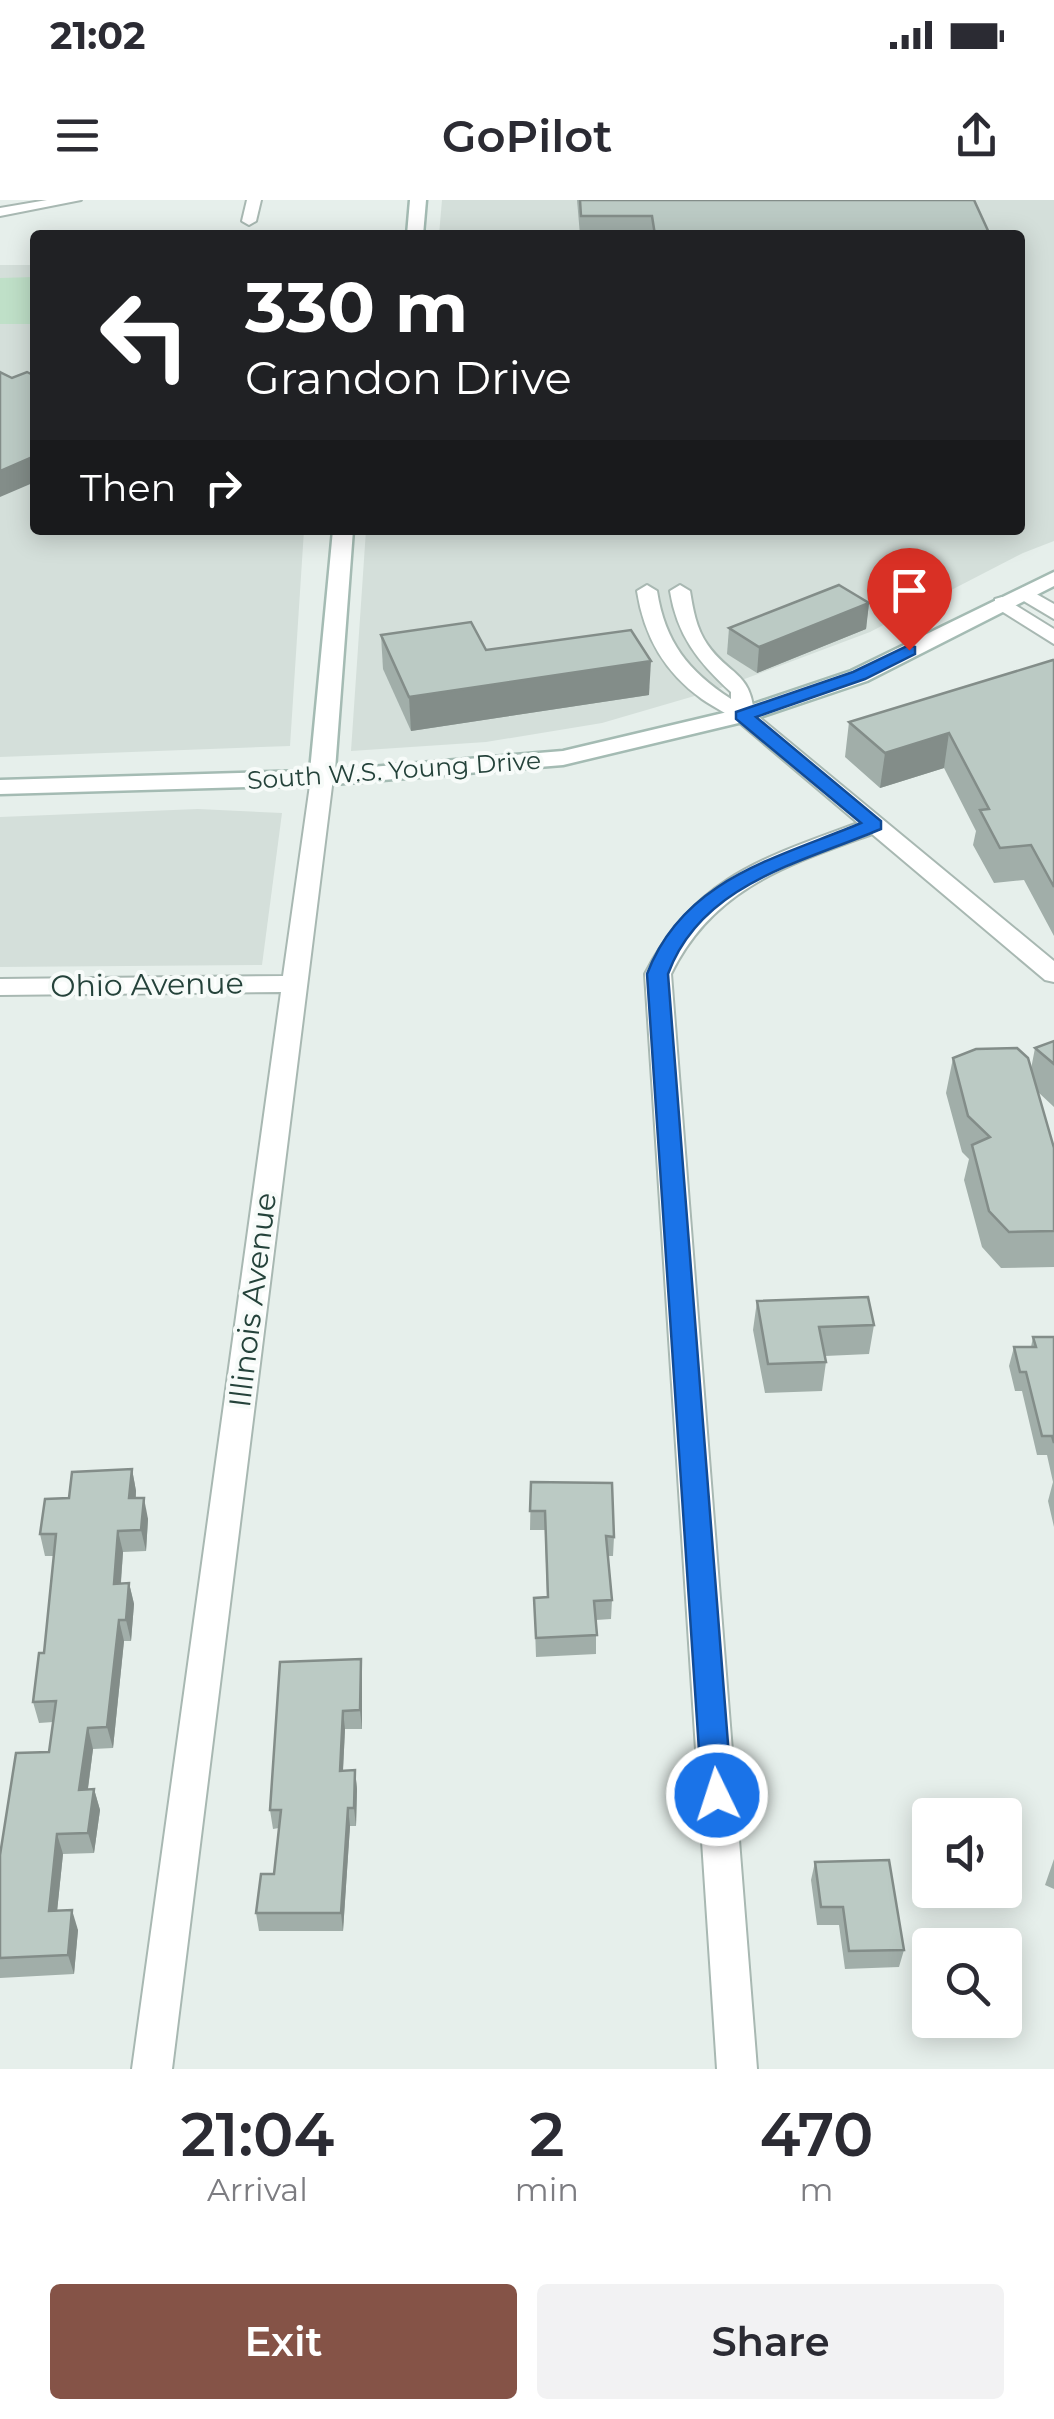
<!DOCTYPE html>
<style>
:root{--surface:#fff;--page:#f2f2f3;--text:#2b2b33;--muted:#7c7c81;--accent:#855347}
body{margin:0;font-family:Montserrat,sans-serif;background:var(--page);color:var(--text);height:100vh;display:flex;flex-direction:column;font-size:38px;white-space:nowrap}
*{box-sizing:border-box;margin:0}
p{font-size:32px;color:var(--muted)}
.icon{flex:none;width:55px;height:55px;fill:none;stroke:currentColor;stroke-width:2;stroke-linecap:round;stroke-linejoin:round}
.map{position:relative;height:1869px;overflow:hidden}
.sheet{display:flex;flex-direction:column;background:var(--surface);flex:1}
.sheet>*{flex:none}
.hud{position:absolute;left:30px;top:30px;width:995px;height:305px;border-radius:10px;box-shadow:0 5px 25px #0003;background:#202124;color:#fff;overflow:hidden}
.tools{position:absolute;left:912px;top:1598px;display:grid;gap:20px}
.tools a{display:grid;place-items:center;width:110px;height:110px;border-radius:10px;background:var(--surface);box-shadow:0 5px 25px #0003;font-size:50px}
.pin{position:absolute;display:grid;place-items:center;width:85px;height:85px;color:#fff;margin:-102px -42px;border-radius:50% 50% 50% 0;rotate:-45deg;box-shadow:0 0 10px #0007}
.pin .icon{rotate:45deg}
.me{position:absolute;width:110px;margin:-55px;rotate:356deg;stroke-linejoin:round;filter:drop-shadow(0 0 8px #0008)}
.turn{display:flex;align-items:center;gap:35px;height:210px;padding:0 50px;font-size:45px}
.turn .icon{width:130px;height:130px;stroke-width:2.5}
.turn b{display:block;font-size:70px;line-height:85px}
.then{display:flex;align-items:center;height:95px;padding:0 50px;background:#0003;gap:20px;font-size:38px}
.eta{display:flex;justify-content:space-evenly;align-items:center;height:170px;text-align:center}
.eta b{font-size:60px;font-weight:600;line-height:70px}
.cta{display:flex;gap:20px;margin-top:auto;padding:20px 50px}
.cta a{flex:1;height:115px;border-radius:10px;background:var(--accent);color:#fff;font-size:40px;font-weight:600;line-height:115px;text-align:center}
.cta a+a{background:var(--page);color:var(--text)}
.status{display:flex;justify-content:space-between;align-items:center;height:70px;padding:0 50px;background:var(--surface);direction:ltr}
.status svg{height:28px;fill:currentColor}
header{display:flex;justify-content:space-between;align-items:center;height:130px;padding:0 50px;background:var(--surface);font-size:45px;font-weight:600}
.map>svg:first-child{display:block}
.built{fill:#d4dfda}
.green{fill:#bfe0c8}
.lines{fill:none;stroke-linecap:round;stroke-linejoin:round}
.street-casing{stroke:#a8b8b2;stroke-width:4}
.secondary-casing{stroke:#a4bbb3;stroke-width:5}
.street{fill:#fff;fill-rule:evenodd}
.secondary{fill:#fff;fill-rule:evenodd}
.wall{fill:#a1aea9}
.shaded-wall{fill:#838d89}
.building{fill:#bbcac4;stroke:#838d89;stroke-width:2.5}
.route{fill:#1a73e8;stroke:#114b97;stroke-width:2.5}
.labels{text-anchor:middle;stroke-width:8;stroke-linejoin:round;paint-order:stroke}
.far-street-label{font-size:25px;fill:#24423a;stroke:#f7fbf9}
.street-label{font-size:30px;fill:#24423a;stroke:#f7fbf9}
</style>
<div class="status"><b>21:02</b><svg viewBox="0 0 49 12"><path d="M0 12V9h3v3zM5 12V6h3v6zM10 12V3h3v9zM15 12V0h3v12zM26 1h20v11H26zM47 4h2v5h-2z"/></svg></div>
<header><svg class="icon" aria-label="menu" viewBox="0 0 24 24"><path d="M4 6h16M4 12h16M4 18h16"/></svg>GoPilot<svg class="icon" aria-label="share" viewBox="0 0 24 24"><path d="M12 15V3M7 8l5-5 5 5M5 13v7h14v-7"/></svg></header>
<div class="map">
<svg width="1054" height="1869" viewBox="0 0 1054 1869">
<rect width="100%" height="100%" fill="#e6efeb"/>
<g class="built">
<polygon points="442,0 1054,0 1054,341 1023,353 870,432 715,490 602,523 486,542 351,551 366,330 1020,330 1020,35 439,35"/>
<polygon points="0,65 35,65 35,330 304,330 290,546 0,557"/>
<polygon points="198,609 282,613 262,765 0,767 0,617"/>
</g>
<polygon class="green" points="35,77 35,124 0,124 0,78"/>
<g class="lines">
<defs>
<g id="street">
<polygon points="47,0 81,0 0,16 0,8"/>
<polygon points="247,0 261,0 256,21 249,25 242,21"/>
<path d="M647 385 657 391C665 442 688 471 731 499V492C698 462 677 435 670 391L680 385 690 391C693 409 696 428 707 444 728 475 750 471 754 513L1054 761V782L1045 780 872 634C787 665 713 688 671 774L757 1869H717L645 774C694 678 763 658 858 623 819 590 780 557 741 524 729 514 715 508 702 499 664 472 644 436 637 391Z"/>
<polygon points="1024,387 1054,404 1054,419 1017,397 1014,393"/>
<polygon points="1002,397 1054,429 1054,444 995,407 995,399"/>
<polygon points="322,571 333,578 172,1869 132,1869 281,792 0,795 0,779 283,776 311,578"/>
</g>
<g id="secondary">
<polygon points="410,0 426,0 423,35 407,35"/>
<polygon points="333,330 353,330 335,570 563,551 736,510 851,471 1054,372 1054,386 867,481 751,520 563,565 322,585 0,594 0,580 310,571"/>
</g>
</defs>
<use href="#street" class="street-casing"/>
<use href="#secondary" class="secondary-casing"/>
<use href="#street" class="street"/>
<use href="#secondary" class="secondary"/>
</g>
<g class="wall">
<polygon points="577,0 974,0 990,35 580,35"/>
<polygon points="869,403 866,429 757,473 727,454 729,428"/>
<polygon points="381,435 486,450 649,495 411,531 383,469"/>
<polygon points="1054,461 1054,736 1024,680 994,683 973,645 976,631 944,568 880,588 845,557 849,522"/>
<polygon points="1054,841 1054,907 1038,892 1054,948 1054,1067 1001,1068 982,1047 964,980 969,959 962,952 946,893 953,858 1031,869 1035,848"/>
<polygon points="757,1101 874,1125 869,1154 825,1156 826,1162 822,1191 765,1193 753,1130"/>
<polygon points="1033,1137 1054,1137 1054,1327 1048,1301 1053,1282 1047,1255 1037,1255 1022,1191 1015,1191 1009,1166 1014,1147 1031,1147"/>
<polygon points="132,1269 136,1291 136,1298 148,1319 146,1351 123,1352 121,1383 129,1383 134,1404 131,1441 124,1441 113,1548 93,1549 88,1589 94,1589 100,1610 94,1653 63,1654 57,1711 78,1730 74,1774 0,1778 0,1655 49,1552 53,1522 39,1523 33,1502 44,1453 54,1356 45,1356 40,1334 69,1298"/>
<polygon points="531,1282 614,1337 613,1356 608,1356 612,1400 611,1419 596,1420 596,1454 536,1457 534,1398 547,1397 545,1330 530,1330"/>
<polygon points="361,1459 362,1478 362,1529 345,1529 343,1571 355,1570 357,1589 356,1626 350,1626 343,1731 259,1731 256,1713 274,1674 279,1628 273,1629 270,1610"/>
<polygon points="1054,1659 1054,1689 1045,1685"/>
<polygon points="815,1662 904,1750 899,1767 845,1769 839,1725 817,1725 811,1680"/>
</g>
<g class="shaded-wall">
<polygon points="35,256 35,282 0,297 0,271"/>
<polygon points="869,403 866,429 757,473 759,447"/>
<polygon points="651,461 649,495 411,531 409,497"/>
<polygon points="949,533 944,568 880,588 885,553"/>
<polygon points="132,1269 136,1291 134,1320 129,1298"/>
<polygon points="144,1298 148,1319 146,1351 141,1330"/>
<polygon points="118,1331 123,1352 119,1405 114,1384"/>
<polygon points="129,1383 134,1404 131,1441 126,1420"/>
<polygon points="119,1420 124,1441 113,1548 107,1527"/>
<polygon points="361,1459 362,1478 362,1529 360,1510"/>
<polygon points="343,1511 345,1529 342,1589 340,1571"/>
<polygon points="88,1528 93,1549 85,1610 79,1590"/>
<polygon points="355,1570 357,1589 356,1626 354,1608"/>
<polygon points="94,1589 100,1610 94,1653 88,1633"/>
<polygon points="348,1608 350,1626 343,1731 341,1713"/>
<polygon points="57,1634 63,1654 55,1731 49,1711"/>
<polygon points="72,1710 78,1730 74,1774 68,1755"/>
</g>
<g class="building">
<polygon points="580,0 974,0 990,35 655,35 652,16 581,16"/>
<polygon points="0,172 12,178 27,172 35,176 35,256 0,271"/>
<polygon points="839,385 869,403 759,447 729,428"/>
<polygon points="471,422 486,450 631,430 651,461 409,497 381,435"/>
<polygon points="1053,460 1054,461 1054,687 1031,645 1000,648 980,610 989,609 949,533 885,553 849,522"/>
<polygon points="1054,841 1054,864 1035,848"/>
<polygon points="1017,848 1028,858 1054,948 1054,1031 1009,1032 989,1011 972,945 990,937 968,916 953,858 976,849"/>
<polygon points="868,1097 874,1125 819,1127 826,1162 768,1164 757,1101"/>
<polygon points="1033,1137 1054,1137 1054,1243 1052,1236 1042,1236 1026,1172 1020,1172 1014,1147 1036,1147"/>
<polygon points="132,1269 129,1298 144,1298 141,1330 118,1331 114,1384 129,1383 126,1420 119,1420 107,1527 88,1528 79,1590 94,1589 88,1633 57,1634 49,1711 72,1710 68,1755 0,1758 0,1655 16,1553 49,1552 56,1501 33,1502 39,1453 44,1453 56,1334 40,1334 45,1299 69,1298 72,1272"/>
<polygon points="531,1282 612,1283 614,1337 606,1336 612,1400 594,1401 597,1435 536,1438 534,1398 548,1397 545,1311 530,1311"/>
<polygon points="361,1459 360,1510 343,1511 340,1571 355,1570 354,1608 348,1608 341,1713 256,1713 261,1674 274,1674 281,1610 270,1610 280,1462"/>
<polygon points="889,1660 904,1750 849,1751 843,1707 821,1707 815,1662"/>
</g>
<path class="route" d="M909 445 915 447V454L865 479 756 517 881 621V629C800 663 701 684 668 774L732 1595 728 1605 717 1609 706 1605 702 1595 647 774C683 679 775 659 861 623L736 519V512L853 472Z"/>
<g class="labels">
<g class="far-street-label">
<text transform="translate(394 570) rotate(-4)" y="9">South W.S. Young Drive</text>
</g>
<g class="street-label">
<text transform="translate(147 785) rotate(-1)" y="10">Ohio Avenue</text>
<text transform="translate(253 1100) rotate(-83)" y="10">Illinois Avenue</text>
</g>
</g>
</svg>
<div class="tools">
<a><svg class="icon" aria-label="sound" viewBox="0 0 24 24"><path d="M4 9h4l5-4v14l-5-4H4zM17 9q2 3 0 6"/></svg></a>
<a><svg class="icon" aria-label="search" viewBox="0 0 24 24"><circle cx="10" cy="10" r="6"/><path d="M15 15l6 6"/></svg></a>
</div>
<div class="pin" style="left:909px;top:450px;background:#d93025"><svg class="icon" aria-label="arrive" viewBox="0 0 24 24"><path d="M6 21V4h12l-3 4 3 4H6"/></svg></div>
<svg class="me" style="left:717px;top:1595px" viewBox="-20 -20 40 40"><circle r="17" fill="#1a73e8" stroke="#fff" stroke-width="3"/><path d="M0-11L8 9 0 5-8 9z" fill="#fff"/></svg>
<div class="hud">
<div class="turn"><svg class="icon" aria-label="left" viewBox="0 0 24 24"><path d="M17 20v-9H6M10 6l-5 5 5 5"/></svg><div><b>330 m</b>Grandon Drive</div></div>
<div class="then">Then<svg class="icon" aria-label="right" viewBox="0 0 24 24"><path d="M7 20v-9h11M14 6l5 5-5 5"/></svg></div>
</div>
</div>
<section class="sheet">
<div class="eta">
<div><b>21:04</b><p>Arrival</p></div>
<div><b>2</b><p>min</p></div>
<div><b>470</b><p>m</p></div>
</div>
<div class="cta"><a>Exit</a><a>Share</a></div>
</section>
